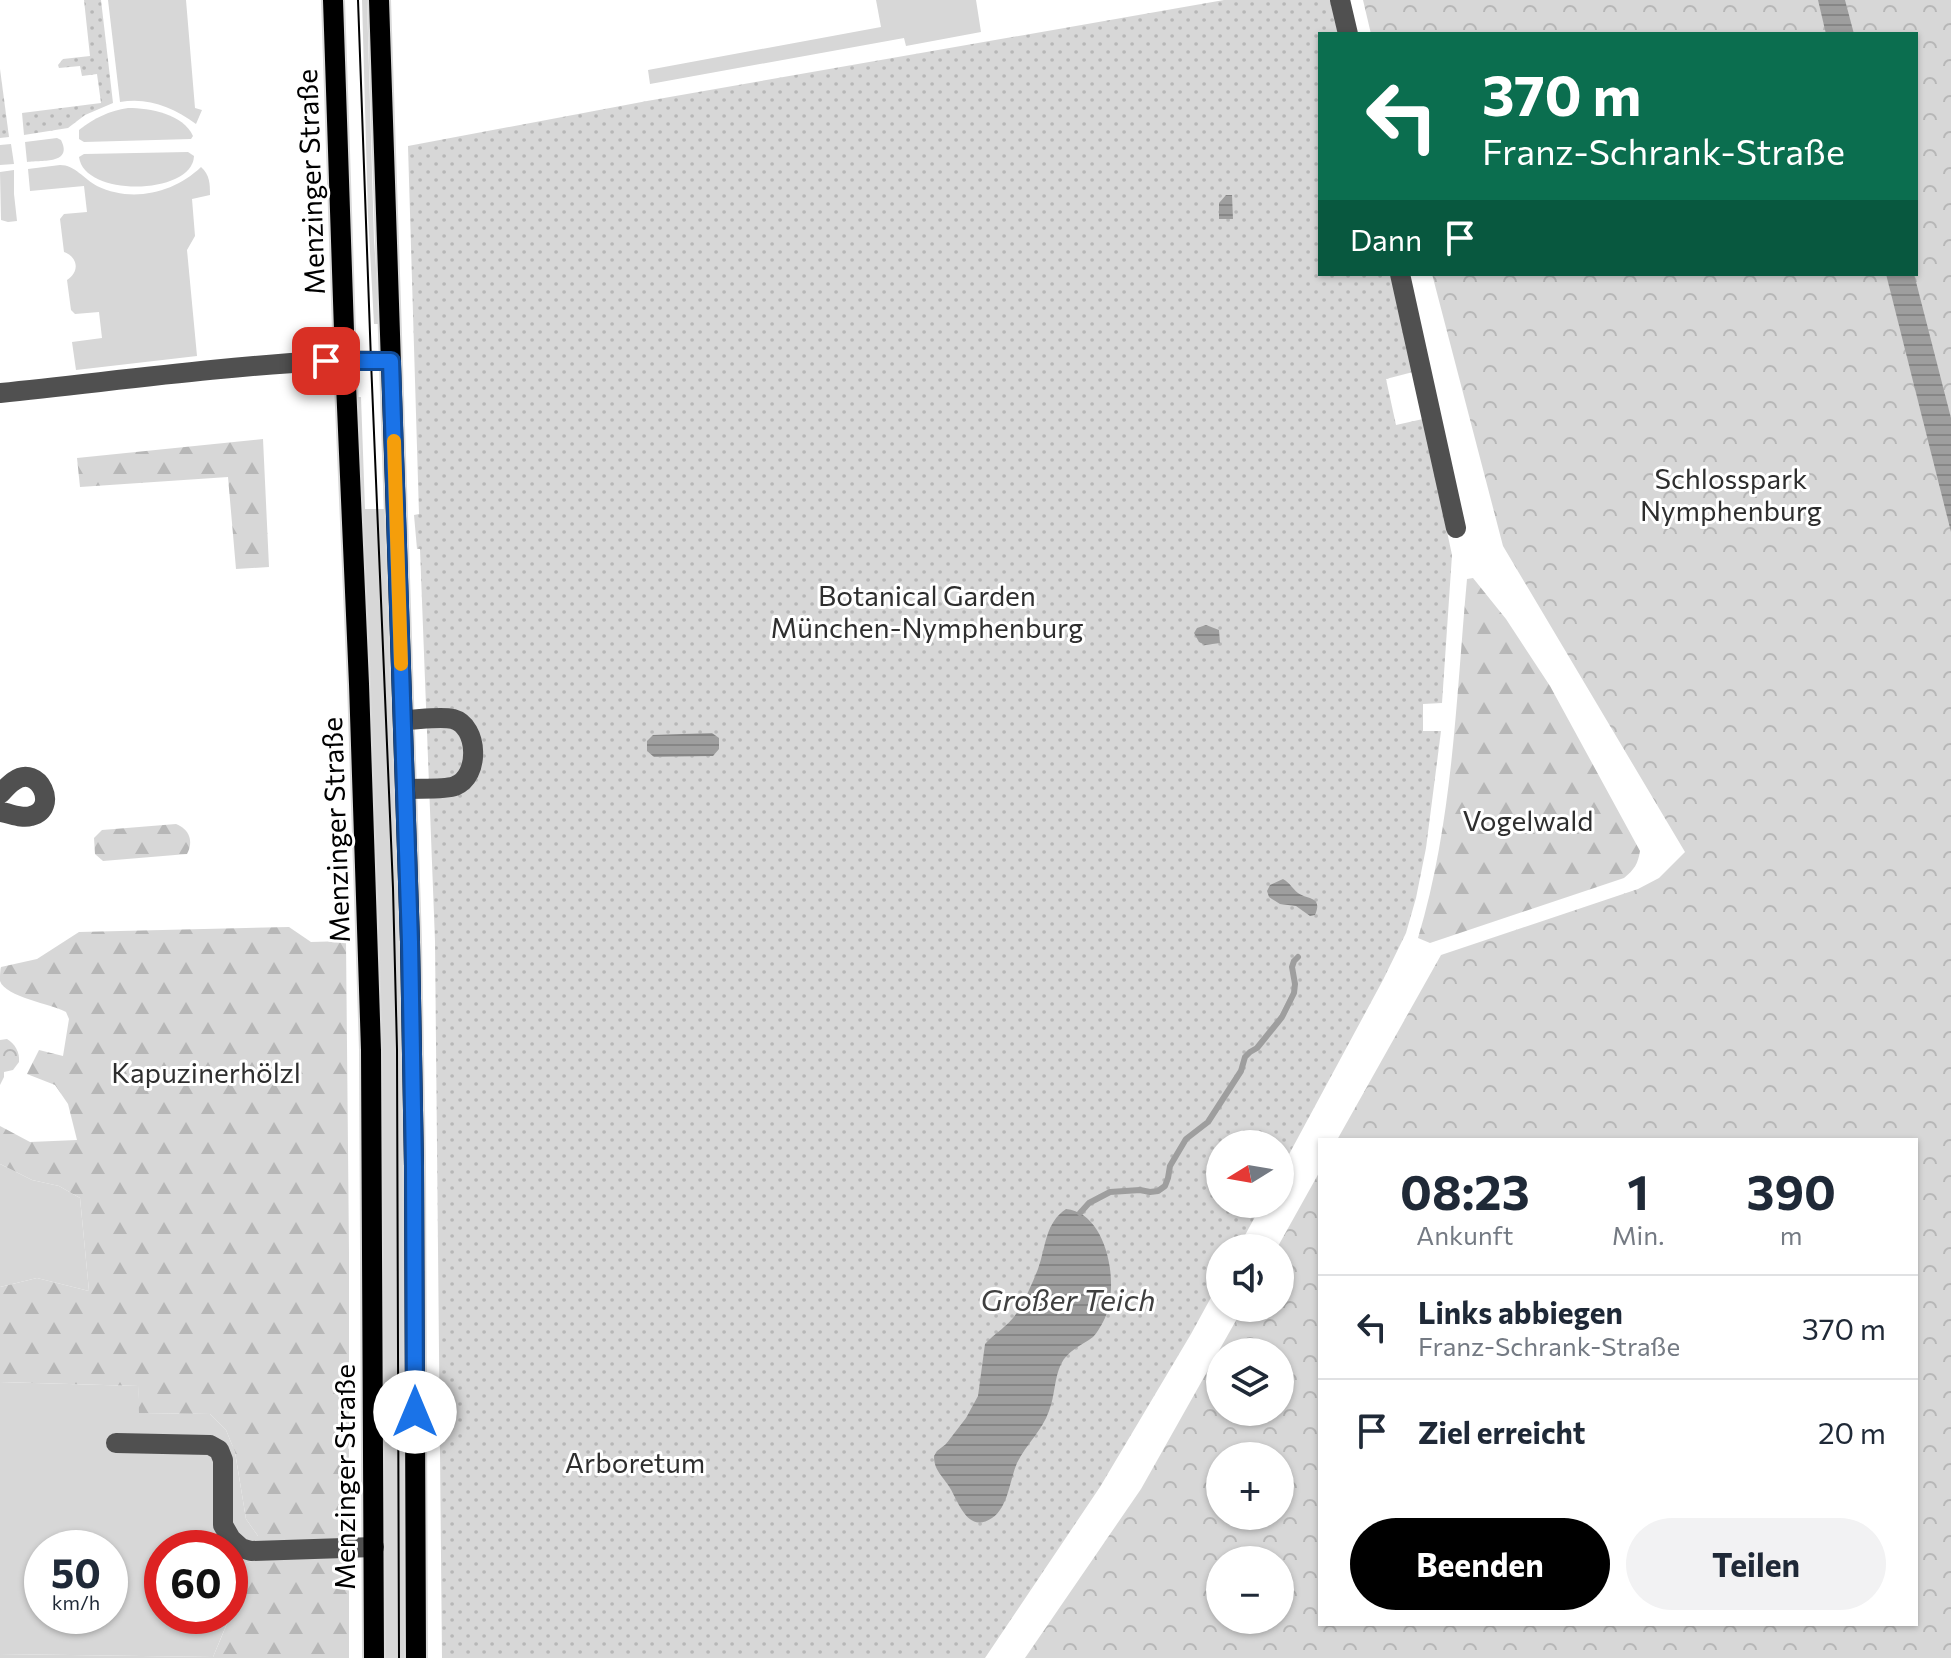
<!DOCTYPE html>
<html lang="de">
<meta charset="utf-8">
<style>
:root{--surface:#fff;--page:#f2f2f3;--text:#1f2937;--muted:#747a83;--line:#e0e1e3;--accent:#000}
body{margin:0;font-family:Commissioner,sans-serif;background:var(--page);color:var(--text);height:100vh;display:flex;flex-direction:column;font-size:30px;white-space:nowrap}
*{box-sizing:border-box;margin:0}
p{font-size:26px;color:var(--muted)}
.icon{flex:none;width:44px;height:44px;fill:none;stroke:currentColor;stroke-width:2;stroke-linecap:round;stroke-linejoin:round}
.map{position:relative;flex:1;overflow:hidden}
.panel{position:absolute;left:1318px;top:1138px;width:600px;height:488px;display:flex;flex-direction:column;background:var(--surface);border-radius:0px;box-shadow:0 2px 6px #0004}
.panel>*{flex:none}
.banner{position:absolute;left:1318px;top:32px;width:600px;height:244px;border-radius:0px;box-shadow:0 2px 6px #0004;background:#0b6e4f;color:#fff;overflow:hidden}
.needle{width:52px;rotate:259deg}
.controls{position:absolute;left:1206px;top:1130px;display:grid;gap:16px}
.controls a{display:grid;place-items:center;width:88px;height:88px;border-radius:50%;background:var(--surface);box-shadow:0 2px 6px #0004;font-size:40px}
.speed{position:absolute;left:24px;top:1530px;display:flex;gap:16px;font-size:40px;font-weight:700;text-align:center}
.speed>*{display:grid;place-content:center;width:104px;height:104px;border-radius:50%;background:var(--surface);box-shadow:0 2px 6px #0004;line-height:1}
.speed small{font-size:20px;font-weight:400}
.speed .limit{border:12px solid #d22;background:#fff;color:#111}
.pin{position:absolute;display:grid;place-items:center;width:68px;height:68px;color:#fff;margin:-34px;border-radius:16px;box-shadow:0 4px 12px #0006}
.me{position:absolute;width:88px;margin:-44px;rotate:0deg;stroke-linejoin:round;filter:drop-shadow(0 0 6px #0008)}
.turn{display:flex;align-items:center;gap:28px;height:168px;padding:0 32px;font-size:36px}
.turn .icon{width:104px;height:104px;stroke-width:2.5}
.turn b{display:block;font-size:56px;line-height:68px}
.then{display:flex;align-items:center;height:76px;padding:0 32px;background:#0003;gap:16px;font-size:30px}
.eta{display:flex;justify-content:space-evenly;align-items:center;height:136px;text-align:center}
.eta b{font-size:48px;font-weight:700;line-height:56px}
.action{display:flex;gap:16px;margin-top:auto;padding:16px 32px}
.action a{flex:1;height:92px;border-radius:48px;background:var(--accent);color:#fff;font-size:32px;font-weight:700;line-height:92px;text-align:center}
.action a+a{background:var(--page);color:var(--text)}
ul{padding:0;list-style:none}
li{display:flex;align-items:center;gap:24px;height:104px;padding:0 32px;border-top:2px solid var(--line)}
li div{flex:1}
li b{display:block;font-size:30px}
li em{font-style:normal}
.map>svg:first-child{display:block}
.grass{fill:#d7d7d7;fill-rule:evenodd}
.forest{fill:url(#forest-firs)}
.park{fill:url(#park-crowns);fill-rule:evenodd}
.garden{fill:url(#garden-dots)}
.water{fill:url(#water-rules)}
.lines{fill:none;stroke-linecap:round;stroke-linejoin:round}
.stream{stroke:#9e9e9e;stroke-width:6}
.major-casing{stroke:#dbdbdb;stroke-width:24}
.minor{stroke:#505050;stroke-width:20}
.major{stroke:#000;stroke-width:20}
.tram{stroke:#000;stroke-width:2}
.route-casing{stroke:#114b97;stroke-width:20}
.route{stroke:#1a73e8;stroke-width:14}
.slow{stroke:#f59e0b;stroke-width:14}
.labels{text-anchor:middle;stroke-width:6;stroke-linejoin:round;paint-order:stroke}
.street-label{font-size:28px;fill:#000;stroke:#fff}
.park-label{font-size:28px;fill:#2e2e2e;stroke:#fff}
.water-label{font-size:30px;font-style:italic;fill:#3f3f3f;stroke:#fff}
</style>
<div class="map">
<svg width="1951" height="1658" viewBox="0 0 1951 1658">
<defs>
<pattern id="forest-firs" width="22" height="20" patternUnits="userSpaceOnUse" patternTransform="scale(2)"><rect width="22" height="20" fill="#d7d7d7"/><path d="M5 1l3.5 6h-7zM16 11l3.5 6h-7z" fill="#b7b7b7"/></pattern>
<pattern id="park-crowns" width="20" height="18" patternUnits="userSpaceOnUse" patternTransform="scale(2)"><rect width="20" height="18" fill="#d7d7d7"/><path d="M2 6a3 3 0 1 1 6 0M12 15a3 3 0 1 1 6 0" fill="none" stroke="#b7b7b7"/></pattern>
<pattern id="garden-dots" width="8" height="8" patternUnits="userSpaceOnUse" patternTransform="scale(2)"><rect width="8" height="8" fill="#d7d7d7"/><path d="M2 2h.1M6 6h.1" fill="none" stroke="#b7b7b7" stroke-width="1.8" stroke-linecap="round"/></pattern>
<pattern id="water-rules" width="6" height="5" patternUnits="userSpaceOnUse" patternTransform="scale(2)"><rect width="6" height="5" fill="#9e9e9e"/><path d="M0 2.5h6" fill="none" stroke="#868686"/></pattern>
</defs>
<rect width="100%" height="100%" fill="#fff"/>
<g class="grass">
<path d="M108 0H186L195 108 202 110 196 124C173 107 148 97 120 102Z"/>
<polygon points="362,0 367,0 374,240 380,324 374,324 368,215"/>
<polygon points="876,0 976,0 981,32 906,46 904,38 650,84 648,70 881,27"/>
<path d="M128 108C150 108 183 114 193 136L191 139 84 142 79 139V130C94 118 109 111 128 108Z"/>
<path d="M57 138 61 140C73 164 43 160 27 162L25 142Z"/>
<polygon points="11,144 14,164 0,165 0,145"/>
<path d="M188 152 194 156C193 195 84 198 79 157L84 154Z"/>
<path d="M60 165C75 165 84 179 97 186 132 203 174 193 201 167 210 175 210 184 210 195L192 199 195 236 187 250 197 356 76 370 72 342 102 338 99 312 75 314 71 310 67 280C80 272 78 257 64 252L60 219 64 214 87 212 84 186 30 191 28 169Z"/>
<polygon points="14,170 14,194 17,221 8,222 1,220 0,172"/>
<polygon points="355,397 361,397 365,509 386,509 402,959 405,1098 406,1658 384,1658 379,935"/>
<polygon points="0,1164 32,1180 59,1186 80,1198 89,1291 37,1278 0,1287"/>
<path d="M0 1382 138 1386 140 1413 210 1414 226 1430 235 1452 246 1519 258 1536V1559L246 1563 245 1580 213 1657 0 1654ZM42 1548H110V1616H42ZM162 1548H230V1616H162Z"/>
</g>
<g class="forest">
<polygon points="263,439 269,567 236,569 228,477 80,487 77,458"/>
<path d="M1473 578 1506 619 1550 686 1640 851C1638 864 1634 870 1624 878L1430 943 1418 938C1453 822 1456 699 1467 579Z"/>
<path d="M176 824C189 829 194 841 187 854L103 861 95 854 94 838 102 830Z"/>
<path d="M289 927 311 942 346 941 349 1253V1658H0V1654L213 1657 245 1581 246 1563 258 1559V1536L246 1519 235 1452 226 1430 210 1414 139 1413 138 1386 0 1382V1287L37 1278 89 1291 80 1198 59 1186 32 1180 0 1164V1126L30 1142 77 1140 68 1104 55 1085 27 1074 39 1050 63 1056 69 1019 66 1012C52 1004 5 997 0 981 0 978 0 970 1 967L37 959 79 932Z"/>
</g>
<g class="park">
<path d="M1363 0H1951V1658H1025L1141 1489 1243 1308H1280V1248H1277L1320 1171V1624H1916V1140H1337L1441 955 1638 889 1659 878 1685 852 1503 546 1432 274H1916V34H1371ZM1220 1352H1280V1412H1220ZM1220 1456H1280V1516H1220ZM1220 1560H1280V1620H1220Z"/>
<path d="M7 1039C15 1044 20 1052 19 1062L13 1070 4 1072V1077L0 1085V1040Z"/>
</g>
<g class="garden">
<polygon points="84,0 101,0 113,103 85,115 68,128 24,135 22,113 101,103 97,74 82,76 80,66 59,68 58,65 63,59 90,56"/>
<polygon points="1224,0 1331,0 1338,34 1320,34 1320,274 1391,274 1413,372 1386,379 1396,425 1423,419 1452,555 1442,703 1423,704 1423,731 1441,731 1426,848 1416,898 1406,933 1383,980 1280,1171 1280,1144 1220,1144 1220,1204 1262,1204 1238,1248 1220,1248 1220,1281 1191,1334 1100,1487 985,1658 442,1658 435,941 420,549 417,549 414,515 419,514 408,146 647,101"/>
<polygon points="0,69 9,137 0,138"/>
</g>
<g class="water">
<polygon points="1818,0 1845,0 1854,34 1826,34"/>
<polygon points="1226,195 1232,195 1233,219 1219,219 1219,203"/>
<polygon points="1886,274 1914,274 1951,418 1951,532"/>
<polygon points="1206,625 1219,630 1220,643 1205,645 1199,642 1194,633 1197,628"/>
<polygon points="712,733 719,738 719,749 713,756 654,757 647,751 647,741 653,735"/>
<path d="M1283 879C1290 883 1292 888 1298 893 1308 900 1323 896 1315 915L1310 916 1296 906 1280 904 1269 897 1267 891 1270 885Z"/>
<path d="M1066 1209C1109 1213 1121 1290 1103 1322 1100 1327 1097 1333 1093 1337 1081 1346 1068 1350 1061 1364 1054 1379 1055 1396 1049 1411 1042 1431 1026 1444 1017 1463 1010 1479 1008 1508 992 1518 968 1534 959 1503 950 1488 943 1476 934 1471 934 1456L937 1451 946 1444 966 1418 978 1396 985 1344C995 1333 1008 1326 1016 1314 1025 1300 1032 1284 1038 1269 1046 1247 1045 1223 1066 1209Z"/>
</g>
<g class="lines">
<polyline class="stream" points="1080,1213 1089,1203 1110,1192 1140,1190 1150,1192 1158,1191 1165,1186 1168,1178 1170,1166 1186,1139 1208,1122 1241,1071 1245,1057 1250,1052 1257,1048 1282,1017 1294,993 1295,984 1292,967 1294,961 1298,957"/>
<defs>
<g id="major">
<polyline points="333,0 345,361 359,684 371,1050 374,1658"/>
<polyline points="379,0 410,942 414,1166 416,1658"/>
</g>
</defs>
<use href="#major" class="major-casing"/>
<g class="minor">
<polyline points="1340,0 1348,34"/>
<polyline points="1400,274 1456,528"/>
<path d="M0 393C108 382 215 367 324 361 346 360 369 361 391 361"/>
<path d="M403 720C417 720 440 716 453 719 479 726 480 777 455 786 445 790 417 788 405 789"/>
<path d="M0 794C4 790 9 784 14 781 39 763 60 809 31 816 21 819 10 813 0 812"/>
<polyline points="116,1443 210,1445 219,1450 223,1460 223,1525 231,1539 241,1548 251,1551 374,1547"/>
</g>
<use href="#major" class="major"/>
<polyline class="tram" points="358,0 371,361 393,888 397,1049 399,1658"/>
</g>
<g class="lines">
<defs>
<polyline id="route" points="326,361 391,361 410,942 414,1166 415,1412"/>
</defs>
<use href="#route" class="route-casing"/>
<use href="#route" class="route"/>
<polyline class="slow" points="394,441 401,664"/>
</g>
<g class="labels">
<g class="street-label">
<text transform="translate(311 182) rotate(-92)" y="10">Menzinger Straße</text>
<text transform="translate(336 830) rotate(-92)" y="10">Menzinger Straße</text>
<text transform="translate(345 1477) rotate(-90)" y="10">Menzinger Straße</text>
</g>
<g class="park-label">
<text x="1731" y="489">Schlosspark<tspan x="1731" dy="32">Nymphenburg</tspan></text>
<text x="927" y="606">Botanical Garden<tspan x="927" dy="32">München-Nymphenburg</tspan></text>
<text x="1528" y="831">Vogelwald</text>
<text x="206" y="1083">Kapuzinerhölzl</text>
<text x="635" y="1473">Arboretum</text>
</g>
<g class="water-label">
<text x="1068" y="1311">Großer Teich</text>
</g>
</g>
</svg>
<div class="controls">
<a><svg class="needle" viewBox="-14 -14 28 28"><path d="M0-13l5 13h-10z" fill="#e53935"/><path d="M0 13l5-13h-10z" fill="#747a83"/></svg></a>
<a><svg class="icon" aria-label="sound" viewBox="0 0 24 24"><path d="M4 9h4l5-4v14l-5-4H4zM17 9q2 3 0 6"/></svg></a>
<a><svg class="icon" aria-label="layers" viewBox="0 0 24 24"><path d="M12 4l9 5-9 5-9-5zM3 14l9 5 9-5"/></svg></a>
<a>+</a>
<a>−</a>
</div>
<div class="speed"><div>50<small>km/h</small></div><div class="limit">60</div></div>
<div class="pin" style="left:326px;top:361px;background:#d93025"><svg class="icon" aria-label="arrive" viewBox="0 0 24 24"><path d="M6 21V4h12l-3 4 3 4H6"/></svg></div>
<svg class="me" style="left:415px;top:1412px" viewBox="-20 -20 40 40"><circle r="19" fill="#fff"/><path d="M0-13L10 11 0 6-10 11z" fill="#1a73e8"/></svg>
<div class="banner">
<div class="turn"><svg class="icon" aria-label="left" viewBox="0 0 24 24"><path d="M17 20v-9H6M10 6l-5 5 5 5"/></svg><div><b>370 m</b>Franz-Schrank-Straße</div></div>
<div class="then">Dann<svg class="icon" aria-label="arrive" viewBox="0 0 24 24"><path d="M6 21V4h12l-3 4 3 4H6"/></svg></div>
</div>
<section class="panel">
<div class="eta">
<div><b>08:23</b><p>Ankunft</p></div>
<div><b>1</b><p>Min.</p></div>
<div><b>390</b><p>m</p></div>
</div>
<ul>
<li><svg class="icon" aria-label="left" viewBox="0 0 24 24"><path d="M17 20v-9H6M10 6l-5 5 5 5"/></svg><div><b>Links abbiegen</b><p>Franz-Schrank-Straße</p></div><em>370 m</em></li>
<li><svg class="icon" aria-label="arrive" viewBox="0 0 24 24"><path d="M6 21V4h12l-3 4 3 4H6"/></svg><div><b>Ziel erreicht</b></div><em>20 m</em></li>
</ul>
<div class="action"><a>Beenden</a><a>Teilen</a></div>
</section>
</div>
